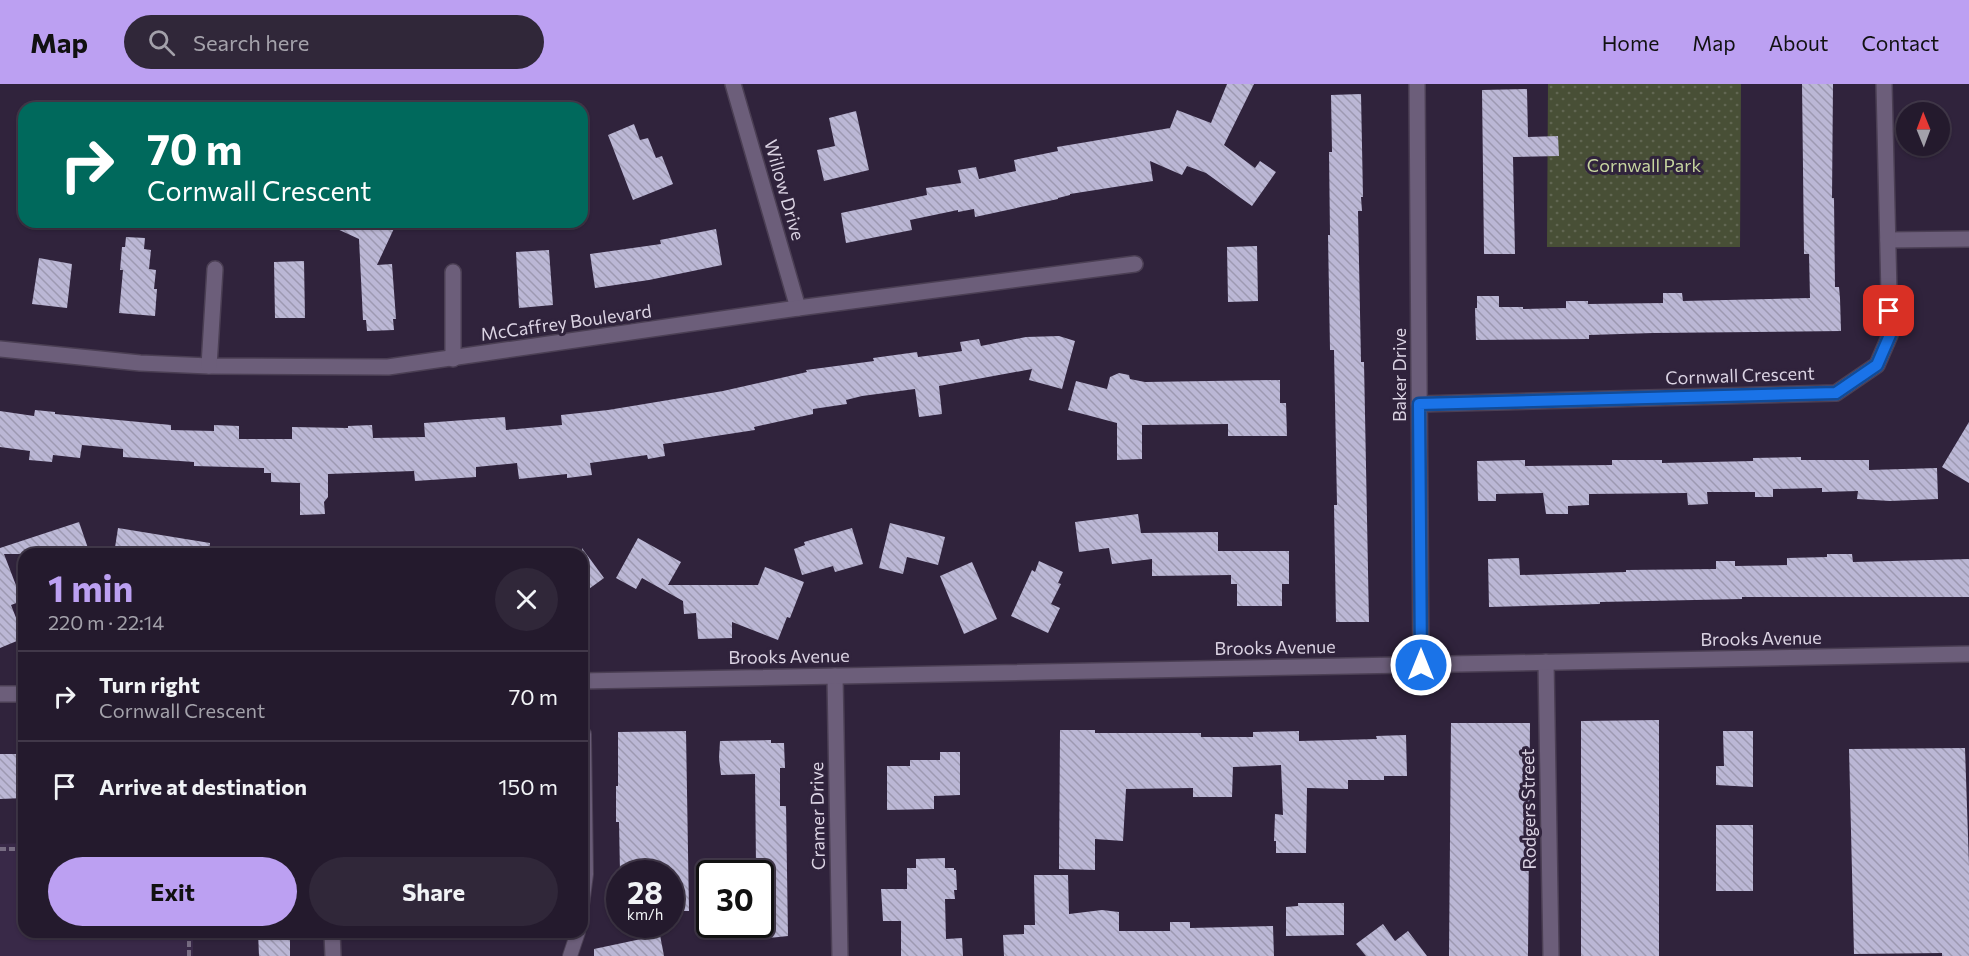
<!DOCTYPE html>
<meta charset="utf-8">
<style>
:root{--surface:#241a2d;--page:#302739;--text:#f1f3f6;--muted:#a3a1aa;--line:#413849;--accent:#bca0f2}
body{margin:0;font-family:Commissioner,sans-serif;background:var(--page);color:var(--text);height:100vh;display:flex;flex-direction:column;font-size:22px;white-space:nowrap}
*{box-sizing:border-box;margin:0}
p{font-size:20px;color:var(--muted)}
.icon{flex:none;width:33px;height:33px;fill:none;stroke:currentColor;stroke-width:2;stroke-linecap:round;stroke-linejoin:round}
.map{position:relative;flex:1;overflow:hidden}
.side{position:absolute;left:18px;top:464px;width:570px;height:390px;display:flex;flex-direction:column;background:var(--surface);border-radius:18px;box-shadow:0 2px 4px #0004,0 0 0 2px var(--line)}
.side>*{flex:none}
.guide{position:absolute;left:18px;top:18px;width:570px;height:126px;border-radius:18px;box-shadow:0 2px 4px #0004,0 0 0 2px var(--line);background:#00695c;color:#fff;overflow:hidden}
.needle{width:39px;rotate:359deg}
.controls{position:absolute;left:1896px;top:18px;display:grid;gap:12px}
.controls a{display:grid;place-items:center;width:54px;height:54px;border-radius:50%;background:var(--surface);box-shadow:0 2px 4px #0004,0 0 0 2px var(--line);font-size:30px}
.speed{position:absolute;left:606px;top:776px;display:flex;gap:12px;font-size:30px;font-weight:700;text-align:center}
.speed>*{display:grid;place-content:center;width:78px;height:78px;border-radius:50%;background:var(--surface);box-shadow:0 2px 4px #0004,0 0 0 2px var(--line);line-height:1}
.speed small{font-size:15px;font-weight:400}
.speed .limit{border:3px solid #111;border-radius:9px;background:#fff;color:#111}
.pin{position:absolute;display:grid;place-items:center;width:51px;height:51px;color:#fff;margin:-26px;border-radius:12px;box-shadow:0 3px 9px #0006}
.me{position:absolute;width:66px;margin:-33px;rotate:0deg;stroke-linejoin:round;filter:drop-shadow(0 0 4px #0008)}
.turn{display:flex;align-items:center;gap:21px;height:126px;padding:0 30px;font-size:27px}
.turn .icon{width:78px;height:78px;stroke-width:2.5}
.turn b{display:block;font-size:42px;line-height:51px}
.round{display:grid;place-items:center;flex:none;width:63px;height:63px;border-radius:32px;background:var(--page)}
.summary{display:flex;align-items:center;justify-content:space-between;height:102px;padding:0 30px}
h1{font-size:36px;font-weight:700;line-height:45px;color:var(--accent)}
.action{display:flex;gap:12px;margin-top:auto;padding:12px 30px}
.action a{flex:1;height:69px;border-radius:36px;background:var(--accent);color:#111;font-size:24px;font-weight:700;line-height:69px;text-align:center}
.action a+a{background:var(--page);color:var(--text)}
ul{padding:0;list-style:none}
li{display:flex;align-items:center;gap:18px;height:90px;padding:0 30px;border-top:2px solid var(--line)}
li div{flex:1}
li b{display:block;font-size:22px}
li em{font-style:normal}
header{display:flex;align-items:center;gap:36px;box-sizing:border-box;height:84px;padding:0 30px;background:var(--accent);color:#111}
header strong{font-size:28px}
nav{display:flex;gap:33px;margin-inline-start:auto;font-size:21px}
.search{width:420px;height:54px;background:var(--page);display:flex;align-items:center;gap:15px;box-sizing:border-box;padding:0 21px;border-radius:33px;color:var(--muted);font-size:22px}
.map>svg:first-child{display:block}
.built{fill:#392948}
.park{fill:url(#park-dots)}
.building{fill:url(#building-back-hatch)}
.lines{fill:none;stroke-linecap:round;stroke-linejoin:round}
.service-casing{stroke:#4b3f54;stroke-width:16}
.minor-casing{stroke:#4b3f54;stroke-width:18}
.path{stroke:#776c82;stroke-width:4;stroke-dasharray:6 3;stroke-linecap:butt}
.service{stroke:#6c5e7a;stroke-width:14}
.minor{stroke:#6c5e7a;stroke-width:15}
.route-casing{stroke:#114b97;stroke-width:15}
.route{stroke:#1a73e8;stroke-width:10}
.labels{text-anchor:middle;stroke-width:6;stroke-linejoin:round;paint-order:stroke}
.park-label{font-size:18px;fill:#c7d6a0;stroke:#30233c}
.street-label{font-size:18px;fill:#dbd3e3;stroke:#30233c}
</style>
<header>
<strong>Map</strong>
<div class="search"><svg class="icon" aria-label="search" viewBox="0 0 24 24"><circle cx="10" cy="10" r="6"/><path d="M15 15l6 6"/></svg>Search here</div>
<nav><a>Home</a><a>Map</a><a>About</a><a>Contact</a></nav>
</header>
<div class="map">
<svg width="1969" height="872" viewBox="0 0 1969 872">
<defs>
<pattern id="park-dots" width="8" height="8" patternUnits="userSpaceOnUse" patternTransform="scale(1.5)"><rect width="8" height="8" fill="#484f36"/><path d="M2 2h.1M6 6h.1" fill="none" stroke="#626753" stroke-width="1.8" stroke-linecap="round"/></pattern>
<pattern id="building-back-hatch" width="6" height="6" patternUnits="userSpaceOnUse" patternTransform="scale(1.5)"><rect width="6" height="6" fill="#bbb7d5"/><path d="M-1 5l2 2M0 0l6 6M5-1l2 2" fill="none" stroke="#9d99b1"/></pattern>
</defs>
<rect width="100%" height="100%" fill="#30233c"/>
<polygon class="built" points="24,759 24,848 193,848 193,872 0,872 0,760"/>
<polygon class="park" points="1548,0 1741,0 1740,163 1547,163"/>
<g class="building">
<polygon points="1227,0 1254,0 1224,61 1255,84 1260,77 1276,88 1252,122 1206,89 1187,82 1182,91 1150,77 1153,97 1070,110 1070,111 1058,114 1058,115 975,133 974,125 958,128 958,126 910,136 912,146 846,159 841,129 927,111 926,104 961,99 958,86 976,83 979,95 1016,87 1014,76 1058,67 1057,63 1170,44 1177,26 1211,39"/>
<polygon points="1802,0 1833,0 1832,114 1834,114 1835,203 1839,203 1840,214 1841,247 1653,249 1589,251 1589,255 1476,256 1475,224 1477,224 1477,212 1499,212 1499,223 1523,223 1523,225 1566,224 1566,217 1588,217 1588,220 1663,219 1663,209 1682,209 1683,217 1810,214 1809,170 1804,170"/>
<polygon points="1527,5 1528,53 1558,52 1559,72 1513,73 1515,170 1484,170 1482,6"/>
<polygon points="1361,10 1363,113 1361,113 1362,127 1358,127 1361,278 1364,278 1369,538 1336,538 1334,421 1337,421 1334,266 1330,266 1328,151 1330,151 1329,68 1332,68 1331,11"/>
<polygon points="856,27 869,86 824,97 817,66 835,62 829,34"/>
<polygon points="634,40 640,56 648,54 656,74 662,72 673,100 633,116 608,51"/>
<polygon points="322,138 397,138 377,181 392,180 396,235 393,235 394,246 367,247 366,236 363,236 359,155"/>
<polygon points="716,145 722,181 649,196 595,204 590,170 661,160 660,156"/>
<polygon points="126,153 145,154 144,165 151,166 149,185 156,186 154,205 157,205 155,232 119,229 123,186 120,186 122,163 125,163"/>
<polygon points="1257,162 1258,217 1228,218 1227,163"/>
<polygon points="549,166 553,221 519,224 516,168"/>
<polygon points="39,174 72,180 67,224 32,220"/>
<polygon points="304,177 305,234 275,234 274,178"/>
<polygon points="1059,252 1075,257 1062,305 1029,296 1032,285 939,302 942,330 919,333 915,305 862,312 846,316 847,320 813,325 813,330 754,343 755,346 663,360 665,372 648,375 647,371 590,379 592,391 567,394 567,390 519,395 517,379 476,383 476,393 415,397 414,387 328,390 328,413 324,418 325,430 300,431 300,399 271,398 271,389 264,389 264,384 194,382 194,378 123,373 123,365 82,361 80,374 53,371 52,378 29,376 30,367 0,363 0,327 34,332 35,326 55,328 55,330 171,341 171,346 214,347 214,341 239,342 239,355 292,355 292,343 348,344 348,342 372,341 373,354 425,353 424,339 505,333 506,346 562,341 561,331 608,326 723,307 807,288 806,286 874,277 873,274 917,268 918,273 956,268 962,267 960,258 979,255 981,262 1026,253"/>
<polygon points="1119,289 1129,291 1130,295 1145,298 1280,296 1280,319 1286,319 1287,352 1228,352 1228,340 1142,341 1142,375 1117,376 1117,339 1068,326 1076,297 1107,305 1110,293"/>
<polygon points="1969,338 1969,399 1942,383"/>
<polygon points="1801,373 1801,376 1869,376 1869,386 1937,384 1938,415 1890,417 1857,415 1858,407 1822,408 1822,404 1773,405 1773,413 1755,413 1755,408 1707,408 1708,420 1688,421 1687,409 1589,410 1589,421 1568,422 1568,430 1546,430 1543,409 1496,410 1496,417 1478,417 1477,377 1525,376 1525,382 1612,381 1612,376 1662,376 1662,379 1753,377 1753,374"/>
<polygon points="1138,430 1141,449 1218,448 1218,467 1289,467 1289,500 1282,500 1282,522 1237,522 1237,500 1231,500 1231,491 1152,492 1152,475 1112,480 1109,464 1079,468 1075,438"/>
<polygon points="79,438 90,470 4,470 22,517 11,521 24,554 0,564 0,464"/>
<polygon points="890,439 945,453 938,481 907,473 903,490 879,484"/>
<polygon points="118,444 210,459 209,470 114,470"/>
<polygon points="852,444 863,480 835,488 833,482 802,491 794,465 805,461 804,458"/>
<polygon points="638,454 681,478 668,501 758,501 765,483 804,498 790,534 787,533 778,556 732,538 732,554 698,555 696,529 684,530 683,517 642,494 636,505 616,494"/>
<polygon points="582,464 604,494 582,510"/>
<polygon points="1827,470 1852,470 1853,478 1969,475 1969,513 1742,513 1742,515 1600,518 1600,520 1489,523 1488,475 1519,474 1520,491 1626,488 1626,486 1716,485 1716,477 1735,477 1735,482 1787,481 1787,474 1827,473"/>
<polygon points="1039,477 1063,488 1058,499 1061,500 1051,520 1060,524 1048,549 1011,532 1032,486 1035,488"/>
<polygon points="972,478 997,535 964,550 940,492"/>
<polygon points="1659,636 1659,872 1581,872 1581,637"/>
<polygon points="1451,639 1530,639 1528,872 1449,872"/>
<polygon points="1060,646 1095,646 1095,649 1201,649 1201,653 1253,653 1253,648 1299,647 1299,657 1377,655 1376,652 1406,651 1407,692 1384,692 1384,696 1348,696 1348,705 1307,704 1306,769 1276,769 1276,757 1274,757 1275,730 1283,731 1281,681 1233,683 1232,713 1193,713 1193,704 1126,705 1123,757 1095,755 1095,786 1059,785"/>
<polygon points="686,647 689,827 670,827 670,789 620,789 619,738 616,738 616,702 618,702 618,648"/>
<polygon points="1723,647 1753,647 1753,703 1716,701 1716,682 1724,682"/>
<polygon points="771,656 771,659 784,659 785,684 780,684 780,722 786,722 788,852 760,855 760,782 756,782 755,690 721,691 719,674 720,657"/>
<polygon points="1965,664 1969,781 1969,872 1942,872 1942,869 1854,870 1849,665"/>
<polygon points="940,668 960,668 960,711 934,712 934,725 887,726 887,682 910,682 910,676 940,676"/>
<polygon points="0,670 24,670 24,714 0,715"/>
<rect x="1716" y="741" width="37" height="66"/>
<polygon points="945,774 945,784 954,784 954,786 956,786 957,806 954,806 955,815 945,815 946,855 962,854 963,872 901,872 901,837 883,837 881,805 907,805 907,784 916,784 916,775"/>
<polygon points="1034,791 1068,791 1069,830 1102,826 1119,828 1119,847 1170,847 1170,838 1190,838 1190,844 1273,842 1274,872 1004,872 1003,851 1024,850 1024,841 1035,841"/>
<polygon points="1298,819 1344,819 1344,851 1286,852 1286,823 1298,822"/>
<polygon points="1383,840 1395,857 1408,847 1427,872 1366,872 1356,860"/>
<polygon points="258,848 290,848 290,872 259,872"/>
<polygon points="660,851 664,872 594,872 594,865"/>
</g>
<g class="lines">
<defs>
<g id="service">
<polyline points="582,821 586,790 584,650"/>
<polyline points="570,872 578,848"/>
</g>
<g id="minor">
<polyline points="733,0 798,224"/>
<polyline points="1417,0 1421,581"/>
<polyline points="1888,156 1969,155"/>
<polyline points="0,265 140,279 209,282 388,283 798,224 1135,180"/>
<polyline points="453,275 453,188"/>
<polyline points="209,282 215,185"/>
<polyline points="1419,320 1836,309 1877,281 1890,251 1884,0"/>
<polyline points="1546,578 1551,872"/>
<polyline points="835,592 840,872"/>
<polyline points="582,597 1969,570"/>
<polyline points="0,610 24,610"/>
<polyline points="332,848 333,872"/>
</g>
</defs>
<use href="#service" class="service-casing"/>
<use href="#minor" class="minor-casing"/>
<g class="path">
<polyline points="0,765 24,765"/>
<polyline points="189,848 189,872"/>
</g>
<use href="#service" class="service"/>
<use href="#minor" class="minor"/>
</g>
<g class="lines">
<defs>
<polyline id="route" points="1421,581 1419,320 1836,309 1877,281 1890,251 1889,227"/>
</defs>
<use href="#route" class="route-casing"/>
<use href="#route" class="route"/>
</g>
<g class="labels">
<g class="park-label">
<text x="1644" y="88">Cornwall Park</text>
</g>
<g class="street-label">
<text transform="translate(784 106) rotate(74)" y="6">Willow Drive</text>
<text transform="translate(566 239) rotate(-8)" y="6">McCaffrey Boulevard</text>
<text transform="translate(1400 291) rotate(-90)" y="6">Baker Drive</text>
<text transform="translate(1740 292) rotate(-2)" y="6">Cornwall Crescent</text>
<text transform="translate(1761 555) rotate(-1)" y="6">Brooks Avenue</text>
<text transform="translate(1275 564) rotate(-1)" y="6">Brooks Avenue</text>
<text transform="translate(789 573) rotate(-1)" y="6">Brooks Avenue</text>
<text transform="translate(1529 725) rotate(-91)" y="6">Rodgers Street</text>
<text transform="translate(818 732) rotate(-91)" y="6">Cramer Drive</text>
</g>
</g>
</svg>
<div class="controls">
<a><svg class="needle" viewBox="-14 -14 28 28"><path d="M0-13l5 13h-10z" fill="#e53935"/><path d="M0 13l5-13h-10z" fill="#a3a1aa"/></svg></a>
</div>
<div class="speed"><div>28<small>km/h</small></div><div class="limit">30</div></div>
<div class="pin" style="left:1889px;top:227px;background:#d93025"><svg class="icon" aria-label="arrive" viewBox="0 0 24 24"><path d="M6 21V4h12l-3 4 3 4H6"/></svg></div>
<svg class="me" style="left:1421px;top:581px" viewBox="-20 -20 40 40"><circle r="17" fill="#1a73e8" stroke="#fff" stroke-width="3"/><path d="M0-11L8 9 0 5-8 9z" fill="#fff"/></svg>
<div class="guide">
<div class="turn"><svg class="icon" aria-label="right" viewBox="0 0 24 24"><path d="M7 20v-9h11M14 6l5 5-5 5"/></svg><div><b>70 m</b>Cornwall Crescent</div></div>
</div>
<section class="side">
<div class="summary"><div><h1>1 min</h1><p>220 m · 22:14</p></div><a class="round"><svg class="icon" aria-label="close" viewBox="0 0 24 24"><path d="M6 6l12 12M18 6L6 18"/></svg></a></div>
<ul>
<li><svg class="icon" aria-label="right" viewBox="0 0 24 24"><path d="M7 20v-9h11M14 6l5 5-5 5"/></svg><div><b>Turn right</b><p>Cornwall Crescent</p></div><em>70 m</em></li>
<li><svg class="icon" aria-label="arrive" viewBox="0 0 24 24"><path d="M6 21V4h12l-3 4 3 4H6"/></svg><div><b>Arrive at destination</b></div><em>150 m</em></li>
</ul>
<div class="action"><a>Exit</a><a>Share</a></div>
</section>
</div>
